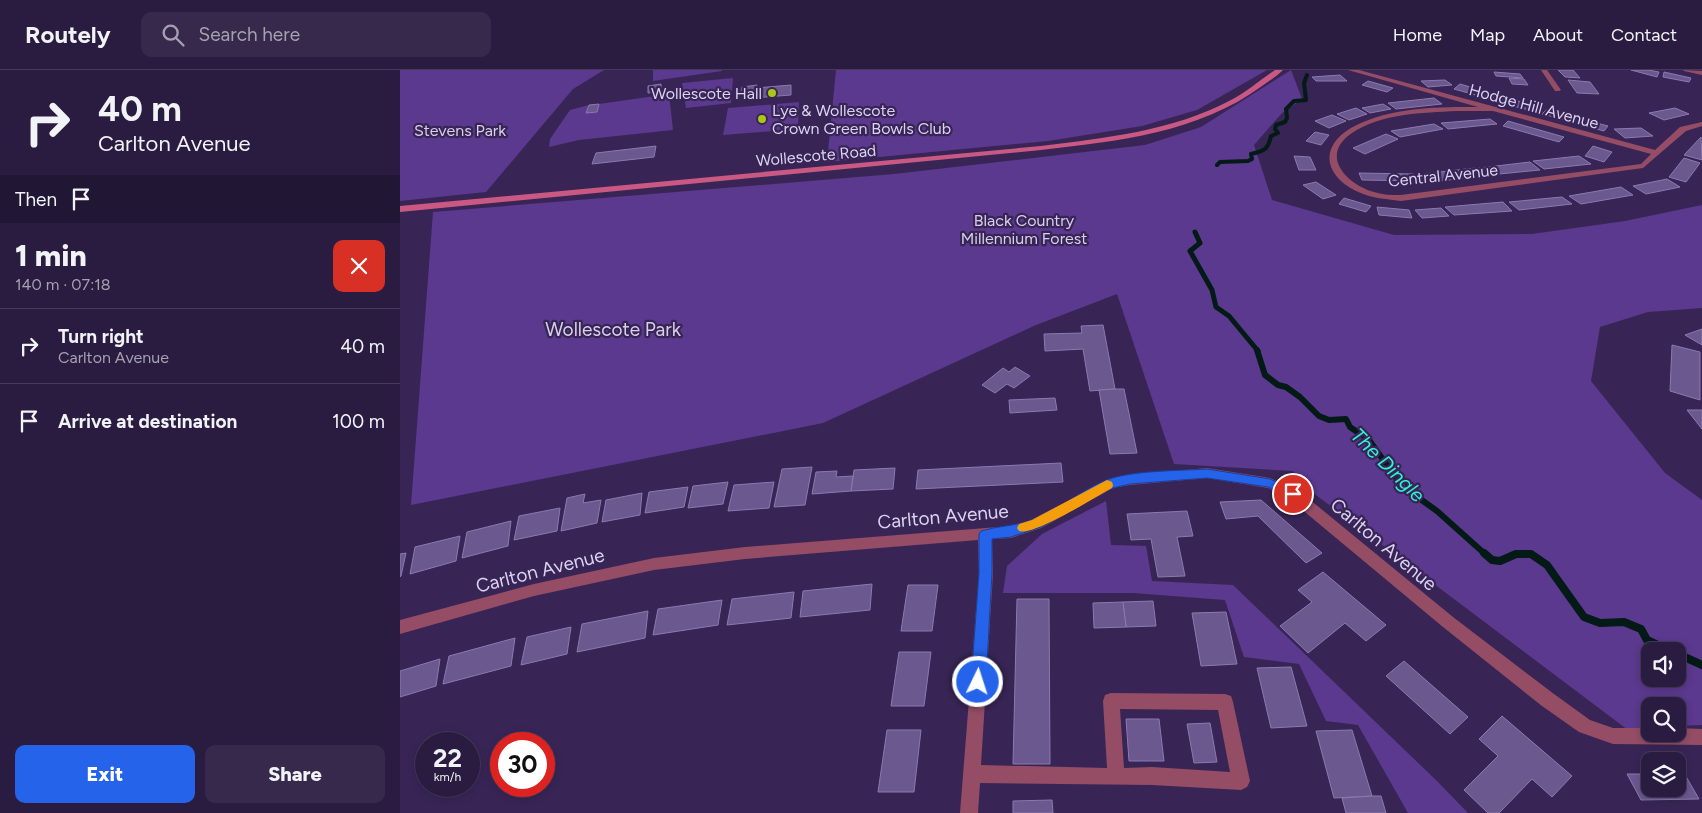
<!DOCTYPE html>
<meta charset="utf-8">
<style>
:root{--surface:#2a1c40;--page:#36294b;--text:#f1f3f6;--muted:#a5a1b1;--line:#463a59;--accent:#2563eb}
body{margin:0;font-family:Figtree,sans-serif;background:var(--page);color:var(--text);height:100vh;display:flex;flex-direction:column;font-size:19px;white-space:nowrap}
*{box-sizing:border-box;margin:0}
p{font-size:16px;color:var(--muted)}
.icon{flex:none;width:28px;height:28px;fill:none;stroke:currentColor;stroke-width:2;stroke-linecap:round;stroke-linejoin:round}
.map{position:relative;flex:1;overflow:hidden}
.drawer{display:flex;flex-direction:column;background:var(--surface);width:400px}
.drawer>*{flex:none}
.top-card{background:#2a1c40;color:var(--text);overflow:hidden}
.tools{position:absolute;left:1241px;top:572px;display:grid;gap:10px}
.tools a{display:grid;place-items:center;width:45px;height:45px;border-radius:10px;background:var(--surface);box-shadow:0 2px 8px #0003,0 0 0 1px var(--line);font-size:25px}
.speed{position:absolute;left:15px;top:662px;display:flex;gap:10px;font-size:25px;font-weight:700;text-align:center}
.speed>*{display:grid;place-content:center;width:65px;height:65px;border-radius:50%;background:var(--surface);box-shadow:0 2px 8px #0003,0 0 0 1px var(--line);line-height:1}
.speed small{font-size:12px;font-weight:400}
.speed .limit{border:8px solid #d22;background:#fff;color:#111}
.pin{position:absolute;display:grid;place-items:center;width:42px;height:42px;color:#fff;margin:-21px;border:2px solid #fff;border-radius:50%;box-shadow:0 1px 5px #0007}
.me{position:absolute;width:55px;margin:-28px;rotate:4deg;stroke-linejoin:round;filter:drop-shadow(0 0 4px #0008)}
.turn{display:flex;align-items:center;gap:18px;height:105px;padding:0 15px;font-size:22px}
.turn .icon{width:65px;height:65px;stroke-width:2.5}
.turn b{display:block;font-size:35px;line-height:42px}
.then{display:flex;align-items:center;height:48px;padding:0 15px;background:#0003;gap:10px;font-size:19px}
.round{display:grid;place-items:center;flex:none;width:52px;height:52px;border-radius:10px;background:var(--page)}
.headline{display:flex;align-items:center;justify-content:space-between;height:85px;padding:0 15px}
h1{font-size:30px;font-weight:800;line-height:38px}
.cta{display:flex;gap:10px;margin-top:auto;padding:10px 15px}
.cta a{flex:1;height:58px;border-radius:10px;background:var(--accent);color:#fff;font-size:20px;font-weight:800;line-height:58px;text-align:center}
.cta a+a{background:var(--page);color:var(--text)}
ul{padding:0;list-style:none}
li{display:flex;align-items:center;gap:15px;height:75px;padding:0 15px;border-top:1px solid var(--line)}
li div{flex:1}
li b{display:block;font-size:19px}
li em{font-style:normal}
header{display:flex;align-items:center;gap:30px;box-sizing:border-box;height:70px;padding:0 25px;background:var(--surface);border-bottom:1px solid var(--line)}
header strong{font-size:24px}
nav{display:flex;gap:28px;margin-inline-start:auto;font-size:18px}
.search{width:350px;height:45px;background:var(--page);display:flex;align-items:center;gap:12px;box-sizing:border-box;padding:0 18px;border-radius:10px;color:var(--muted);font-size:19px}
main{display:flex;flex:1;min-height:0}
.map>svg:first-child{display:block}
.green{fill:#5b398e;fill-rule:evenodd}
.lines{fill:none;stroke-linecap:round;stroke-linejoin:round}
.stream-far3{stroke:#031a16;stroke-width:4}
.stream-far2{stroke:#031a16;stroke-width:5}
.stream-far1{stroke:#031a16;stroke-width:6}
.stream{stroke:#031a16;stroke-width:8}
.building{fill:#6b588e;stroke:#8b79b0}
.street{fill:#944d65;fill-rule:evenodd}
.secondary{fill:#c95982;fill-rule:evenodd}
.route{fill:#2563eb;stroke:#184099}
.slow{fill:#f59e0b}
.poi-dot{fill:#abc615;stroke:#382556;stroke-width:2}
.labels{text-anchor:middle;stroke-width:4.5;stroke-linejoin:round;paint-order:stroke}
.far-poi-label{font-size:16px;fill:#dbd2f1;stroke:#382556;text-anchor:end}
.far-street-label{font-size:16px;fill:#dbd2f1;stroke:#382556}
.far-park-label{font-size:16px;fill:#d7cfea;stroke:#382556}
.park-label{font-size:19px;fill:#d7cfea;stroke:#382556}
.street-label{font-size:19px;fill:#dbd2f1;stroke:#382556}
.water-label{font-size:20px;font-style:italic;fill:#2df3d6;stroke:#382556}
</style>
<header>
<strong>Routely</strong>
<div class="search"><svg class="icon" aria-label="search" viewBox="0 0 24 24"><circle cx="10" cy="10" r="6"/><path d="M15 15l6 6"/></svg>Search here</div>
<nav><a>Home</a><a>Map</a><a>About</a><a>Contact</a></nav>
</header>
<main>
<section class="drawer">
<div class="top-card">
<div class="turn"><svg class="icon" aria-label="right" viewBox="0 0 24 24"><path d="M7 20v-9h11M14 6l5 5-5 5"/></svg><div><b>40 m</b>Carlton Avenue</div></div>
<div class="then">Then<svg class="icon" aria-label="arrive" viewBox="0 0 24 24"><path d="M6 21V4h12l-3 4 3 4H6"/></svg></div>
</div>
<div class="headline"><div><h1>1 min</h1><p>140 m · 07:18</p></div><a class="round" style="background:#d93025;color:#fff"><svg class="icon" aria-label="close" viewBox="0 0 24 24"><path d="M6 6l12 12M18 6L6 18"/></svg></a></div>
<ul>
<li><svg class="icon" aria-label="right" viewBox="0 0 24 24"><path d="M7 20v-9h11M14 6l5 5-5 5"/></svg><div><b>Turn right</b><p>Carlton Avenue</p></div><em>40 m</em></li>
<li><svg class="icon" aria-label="arrive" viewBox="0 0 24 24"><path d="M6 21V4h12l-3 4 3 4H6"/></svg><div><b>Arrive at destination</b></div><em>100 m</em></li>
</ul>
<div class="cta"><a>Exit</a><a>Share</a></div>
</section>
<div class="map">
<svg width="1302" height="743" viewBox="0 0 1302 743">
<rect width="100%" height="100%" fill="#382556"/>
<g class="green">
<polygon points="0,0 204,0 173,19 86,122 0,131"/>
<polygon points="253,0 322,0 322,1 253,11"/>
<polygon points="436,0 867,0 797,40 742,56 648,71 427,92"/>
<path d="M891 0 902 29 881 44 854 75 872 130 994 165 1132 164 1225 151 1302 135V238L1248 242 1200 257 1191 311 1265 403 1302 430V655L1278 656V636H1250V658L1228 660 908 419 893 401 774 394 717 224 636 255 423 353 11 435 33 142 494 104 745 75 801 57ZM1250 581H1278V609H1250Z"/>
<polygon points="333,8 331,33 286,38 282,13"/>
<polygon points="269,24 273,60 179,70 149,77 150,69 170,40 189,35 186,43 197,42 199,34"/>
<polygon points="399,32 398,59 323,65 328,38"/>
<polygon points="706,431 711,475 746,476 752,511 833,515 1037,711 1068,743 1008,743 958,655 926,651 899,594 844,587 825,530 733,523 603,523 607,496 642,464"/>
</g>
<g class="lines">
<path class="stream-far3" d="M817 95 820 92 848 91 852 89 851 84C864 81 868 80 871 66L878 63 875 59 876 55 885 52 887 48 886 39 894 31 906 30 904 13 907 5"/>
<polyline class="stream-far2" points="795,162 800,173 790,181 812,220 816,237 829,246 858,281"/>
<polyline class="stream-far1" points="857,280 865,305 878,315 886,317 900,327 919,346 929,350 946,349 950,357 969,370 997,409 1008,412 1009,421 1037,441 1085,484"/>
<g class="stream">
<polyline points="1084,483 1092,490 1100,491 1116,484 1131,484 1147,495 1184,547 1200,553 1224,552 1241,559 1247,570 1271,581"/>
<polyline points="1278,584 1302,595"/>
</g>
</g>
<g class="building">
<polygon points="1158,0 1173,0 1180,8 1165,7"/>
<polygon points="1231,0 1248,0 1259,2 1257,7"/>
<polygon points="1094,2 1120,4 1123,8 1096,6"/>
<polygon points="1264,2 1291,8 1289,12 1263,7"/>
<polygon points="940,5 947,11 916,11 912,7"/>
<polygon points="1109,8 1124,9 1128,15 1112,14"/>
<polygon points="1045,10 1052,15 1028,17 1021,11"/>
<polygon points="1168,10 1190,12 1199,24 1177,23"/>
<polygon points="968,11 993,18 987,22 962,15"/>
<polygon points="261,14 261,22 248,23 248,16"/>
<polygon points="1060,14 1084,21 1079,26 1054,19"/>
<polygon points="357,15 356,18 391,15 391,25 353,28 354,20 341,21 342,17"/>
<polygon points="1088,24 1112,30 1107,35 1082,28"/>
<polygon points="1034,28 1042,34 996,39 988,33"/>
<polygon points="1118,31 1142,37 1137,42 1113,36"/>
<polygon points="199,34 197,42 186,43 189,35"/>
<polygon points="983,34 991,39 970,43 962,38"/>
<polygon points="956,38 967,44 949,50 937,44"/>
<polygon points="1275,38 1289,44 1264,50 1249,43"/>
<polygon points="1147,39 1174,46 1170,51 1142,44"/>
<polygon points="932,45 946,51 929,58 915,51"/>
<polygon points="1178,48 1208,56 1204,61 1175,53"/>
<polygon points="1090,49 1097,54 1048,59 1041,53"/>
<polygon points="1108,51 1164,67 1159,72 1103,56"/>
<polygon points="1034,54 1043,59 1000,67 991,61"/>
<polygon points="1241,58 1253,66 1225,68 1214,59"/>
<polygon points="915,62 929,65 921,75 906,71"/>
<polygon points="986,64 998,69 965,84 953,78"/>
<polygon points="1301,67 1302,90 1284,85"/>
<polygon points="256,76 254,87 192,94 196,83"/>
<polygon points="1193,76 1212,82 1204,92 1185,86"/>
<polygon points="894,86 910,87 916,100 899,100"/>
<polygon points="1179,86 1191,94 1144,99 1133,91"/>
<polygon points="1284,88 1300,93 1286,112 1269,107"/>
<polygon points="1130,92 1140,100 1089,105 1079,98"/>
<polygon points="1075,98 1085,106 1030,112 1021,104"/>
<polygon points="959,103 1014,104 1019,111 962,110"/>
<polygon points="1267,109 1280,117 1246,124 1233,116"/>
<polygon points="916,112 936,125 923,129 903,115"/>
<polygon points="1221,117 1233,125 1181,134 1169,126"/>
<polygon points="1162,127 1172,134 1119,140 1109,132"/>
<polygon points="944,128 971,136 966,142 939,134"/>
<polygon points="1103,132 1112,141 1054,145 1045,137"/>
<polygon points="977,137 1009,140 1012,148 979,145"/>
<polygon points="1041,138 1049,146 1022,148 1015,140"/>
<polygon points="703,255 715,319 690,321 683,279 645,281 644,264 682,263 681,256"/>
<polygon points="1302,259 1302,275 1285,265"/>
<polygon points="1272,275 1300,282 1300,330 1270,321"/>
<polygon points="615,297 630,306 614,318 607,314 595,323 582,315 603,298 609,302"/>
<polygon points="715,319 724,319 737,383 710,384 699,320"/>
<polygon points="655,328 657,340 610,343 609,330"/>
<polygon points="1287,340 1302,340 1302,359"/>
<polygon points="661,393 663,412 516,419 518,400"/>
<polygon points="412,397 405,435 374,437 382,399"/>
<polygon points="495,398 493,419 451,421 454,400"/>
<polygon points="437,401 436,407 453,406 451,421 412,424 416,402"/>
<polygon points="328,412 323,434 288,438 293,416"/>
<polygon points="374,412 369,438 328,441 334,415"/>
<polygon points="288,417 284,437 245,443 249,422"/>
<polygon points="242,423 240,445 202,452 206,430"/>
<polygon points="185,424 183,433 201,430 197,453 161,461 167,428"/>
<polygon points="861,430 922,483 906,493 858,446 826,449 820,432"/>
<polygon points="160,438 157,461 114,470 119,446"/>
<polygon points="787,441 793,466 777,467 785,506 758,507 751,469 731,470 727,444"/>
<polygon points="111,451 108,476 62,488 67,462"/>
<polygon points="60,466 56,491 10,504 15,477"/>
<polygon points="6,483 1,506 0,507 0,484"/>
<polygon points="923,502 986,555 966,571 945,553 908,583 880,556 912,532 898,520"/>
<polygon points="472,514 470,540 400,547 403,521"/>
<polygon points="508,515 538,515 532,561 501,561"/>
<polygon points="394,522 391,548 327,555 332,529"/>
<polygon points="617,529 649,529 650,694 613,694"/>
<polygon points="322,530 318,555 253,565 258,539"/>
<polygon points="753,531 756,556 726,557 723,532"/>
<polygon points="723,532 726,557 694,558 693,533"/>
<polygon points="248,541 245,568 177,582 182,554"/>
<polygon points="826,542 837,594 801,596 792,543"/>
<polygon points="171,557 167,584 121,595 127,567"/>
<polygon points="115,568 111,596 43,614 49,586"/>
<polygon points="499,582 531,582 524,636 491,636"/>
<polygon points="40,589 36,616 0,627 0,601"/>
<polygon points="1004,591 1068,647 1050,664 986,606"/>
<polygon points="891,597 907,656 871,658 857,598"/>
<polygon points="1102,646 1172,706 1152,727 1132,709 1099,743 1088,743 1064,720 1098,686 1079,669"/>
<polygon points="726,649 759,649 764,691 729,691"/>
<polygon points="810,653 817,692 794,693 787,654"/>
<polygon points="487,660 521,660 514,722 478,722"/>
<polygon points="952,660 972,726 934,728 916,661"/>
<polygon points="1278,703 1284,703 1299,729 1241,730 1227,704 1250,704 1250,719 1278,719"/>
<polygon points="972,726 981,726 986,743 946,743 942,728"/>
<polygon points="652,730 653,743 613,743 613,731"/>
</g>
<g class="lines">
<g class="street">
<path d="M948 0H959L1255 80 1280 57 1302 52V56L1286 61 1243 98 1001 131C985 129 970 128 956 121 917 101 923 69 961 53 997 37 1040 37 1078 37ZM1057 41H1093L1251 84 1241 94 1001 125C992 125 983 125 974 122 946 114 919 85 952 63 982 43 1022 43 1057 41Z"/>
<polygon points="1141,0 1147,0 1161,20 1159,21 1155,21"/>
<polygon points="1283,0 1302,1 1302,5 1284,1"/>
<path d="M807 398 870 408 898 420 1053 547 1154 624 1190 650 1213 658H1250V664H1278V658L1302 659V675L1213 674 1179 662 1142 636 1043 557 888 428 868 418 807 408 730 415 713 418 641 458 611 468 592 469 593 503 581 695 707 698 703 631 705 625 711 623 825 624 831 626 833 632 850 711 847 717 841 720 752 715 580 713 578 743H560L579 503 578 470 345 489 254 500 134 526 0 564V550L134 514 254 488 345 477 611 456 631 450 710 409 730 405ZM720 639 818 640 830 702 752 697 724 698Z"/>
</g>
<path class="secondary" d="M875 0H883C877 6 869 11 862 16 798 63 718 71 641 80L0 142V136L641 76C705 68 773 61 831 30 847 22 860 10 875 0Z"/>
</g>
<path class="route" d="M807 399 870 409 898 421 899 424 898 428 893 429 868 417 807 408 730 414 713 418 697 425 641 457 611 467 592 469V503L586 612 583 617 578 619 573 617 571 612 579 503V464L581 461C597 456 614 456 630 451 655 442 679 422 704 411 730 400 777 401 807 399Z"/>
<path class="slow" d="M707 410 712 412 713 415 712 418C695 427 634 466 619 461L617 458 619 454 632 450Z"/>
<g class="poi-dot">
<circle cx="372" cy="23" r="5"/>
<circle cx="362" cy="49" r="5"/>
</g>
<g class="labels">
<g class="far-poi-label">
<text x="362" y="29">Wollescote Hall</text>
<text x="372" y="46" text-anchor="start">Lye &amp; Wollescote<tspan x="372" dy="18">Crown Green Bowls Club</tspan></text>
</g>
<g class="far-street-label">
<text transform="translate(1134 36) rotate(15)" y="6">Hodge Hill Avenue</text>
<text transform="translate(416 85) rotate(-5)" y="6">Wollescote Road</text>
<text transform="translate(1043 105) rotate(-6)" y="6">Central Avenue</text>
</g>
<g class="far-park-label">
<text x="60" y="66">Stevens Park</text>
<text x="624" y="156">Black Country<tspan x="624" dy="18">Millennium Forest</tspan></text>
</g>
<g class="park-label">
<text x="213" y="266">Wollescote Park</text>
</g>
<g class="street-label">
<text transform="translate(543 446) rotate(-5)" y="7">Carlton Avenue</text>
<text transform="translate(984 474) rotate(40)" y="7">Carlton Avenue</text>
<text transform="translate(140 500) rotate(-14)" y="7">Carlton Avenue</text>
</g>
<g class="water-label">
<text transform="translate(988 395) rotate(45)" y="7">The Dingle</text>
</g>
</g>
</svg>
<div class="tools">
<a><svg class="icon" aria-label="sound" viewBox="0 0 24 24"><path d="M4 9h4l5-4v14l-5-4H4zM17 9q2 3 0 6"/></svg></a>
<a><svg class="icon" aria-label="search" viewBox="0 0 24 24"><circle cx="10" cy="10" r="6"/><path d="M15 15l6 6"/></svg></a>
<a><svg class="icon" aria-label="layers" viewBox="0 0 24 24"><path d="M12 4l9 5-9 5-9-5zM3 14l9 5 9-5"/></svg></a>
</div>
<div class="speed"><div>22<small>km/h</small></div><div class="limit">30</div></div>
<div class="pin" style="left:893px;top:424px;background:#d93025"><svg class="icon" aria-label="arrive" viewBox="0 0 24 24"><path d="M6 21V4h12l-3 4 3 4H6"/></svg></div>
<svg class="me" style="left:578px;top:612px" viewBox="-20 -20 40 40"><circle r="17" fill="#2563eb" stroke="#fff" stroke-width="3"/><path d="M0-11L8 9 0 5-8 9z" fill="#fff"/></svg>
</div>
</main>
